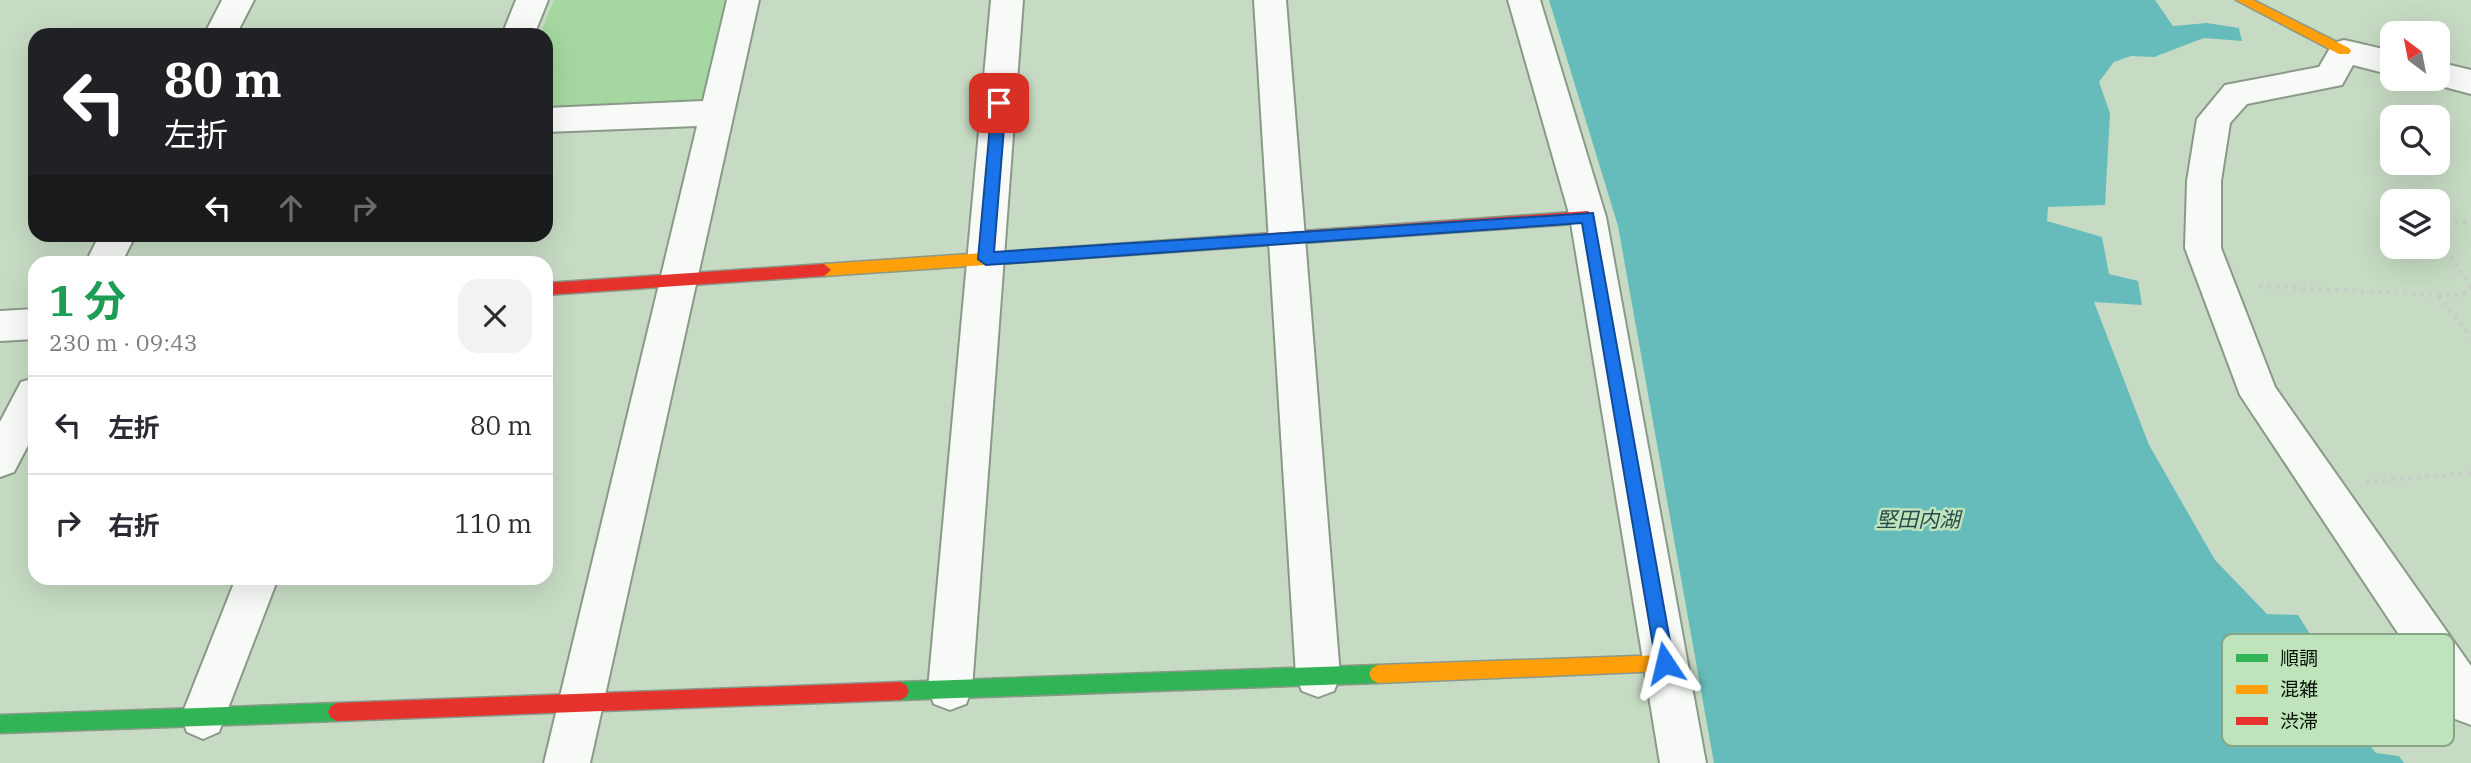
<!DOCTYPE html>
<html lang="ja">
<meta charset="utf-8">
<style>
:root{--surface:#fff;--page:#f2f2f3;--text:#2b2b33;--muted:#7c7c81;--line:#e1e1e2}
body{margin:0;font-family:"IBM Plex Serif","Noto Sans JP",serif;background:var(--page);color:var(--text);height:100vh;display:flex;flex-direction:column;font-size:26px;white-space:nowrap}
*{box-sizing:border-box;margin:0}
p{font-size:23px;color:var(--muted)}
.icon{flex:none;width:38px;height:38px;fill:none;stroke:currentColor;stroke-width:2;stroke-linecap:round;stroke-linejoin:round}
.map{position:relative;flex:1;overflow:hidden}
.details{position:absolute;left:28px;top:256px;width:525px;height:329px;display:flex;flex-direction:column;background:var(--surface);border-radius:21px;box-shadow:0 7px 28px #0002}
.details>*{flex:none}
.hud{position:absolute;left:28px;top:28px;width:525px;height:214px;border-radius:21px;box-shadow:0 7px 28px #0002;background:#202124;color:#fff;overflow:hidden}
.needle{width:46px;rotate:328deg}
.buttons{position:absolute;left:2380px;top:21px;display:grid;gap:14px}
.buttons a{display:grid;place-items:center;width:70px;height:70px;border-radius:14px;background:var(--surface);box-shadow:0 7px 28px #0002;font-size:35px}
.pin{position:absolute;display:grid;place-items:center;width:60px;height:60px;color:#fff;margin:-30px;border-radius:14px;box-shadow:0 4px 10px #0006}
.me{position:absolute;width:77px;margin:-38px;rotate:350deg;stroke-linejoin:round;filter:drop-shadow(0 0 5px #0008)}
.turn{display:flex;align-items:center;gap:24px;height:147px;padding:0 21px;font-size:32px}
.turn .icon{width:91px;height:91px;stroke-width:2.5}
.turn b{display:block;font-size:49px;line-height:60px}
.lanes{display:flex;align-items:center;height:66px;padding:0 21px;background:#0003;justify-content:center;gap:35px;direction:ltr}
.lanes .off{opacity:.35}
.round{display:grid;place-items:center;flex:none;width:74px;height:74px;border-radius:21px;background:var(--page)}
.head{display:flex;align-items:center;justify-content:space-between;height:119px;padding:0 21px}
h1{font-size:42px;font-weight:700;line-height:52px;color:#1e9e55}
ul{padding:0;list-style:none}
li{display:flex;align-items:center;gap:21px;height:98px;padding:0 21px;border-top:2px solid var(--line)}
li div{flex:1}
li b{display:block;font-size:26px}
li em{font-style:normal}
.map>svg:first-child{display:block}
.green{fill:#a5d8a0}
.water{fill:#66bcbb}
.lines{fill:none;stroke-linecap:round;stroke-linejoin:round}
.street-casing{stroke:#8a9988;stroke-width:4}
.fast-casing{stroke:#8a9988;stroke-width:3}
.slow-casing{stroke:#8a9988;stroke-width:3}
.jam-casing{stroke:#8a9988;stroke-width:3}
.path{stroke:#c7cdc7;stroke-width:4.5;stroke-dasharray:3.5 5;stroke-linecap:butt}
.street{fill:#f7faf6;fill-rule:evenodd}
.fast{fill:#30b455;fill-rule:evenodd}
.slow{fill:#ff9f0a;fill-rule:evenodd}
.jam{fill:#e5322d;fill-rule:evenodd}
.route{fill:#1a73e8;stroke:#114b97;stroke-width:2}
.labels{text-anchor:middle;stroke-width:5;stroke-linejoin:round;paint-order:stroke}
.water-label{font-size:21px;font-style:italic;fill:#284a4c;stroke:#bfe4bb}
.key{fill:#bfe4bb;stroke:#87a584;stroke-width:2}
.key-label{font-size:19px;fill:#051205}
</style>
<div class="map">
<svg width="2471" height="763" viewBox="0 0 2471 763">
<rect width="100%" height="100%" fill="#c7dbc4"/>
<polygon class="green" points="554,0 731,0 703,103 546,110 546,35 540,35"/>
<polygon class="water" points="1549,0 2155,0 2173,26 2207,23 2239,28 2242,41 2204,38 2154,57 2131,56 2114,62 2099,82 2110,113 2105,205 2048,207 2047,221 2102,237 2109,274 2138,281 2142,305 2094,302 2149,445 2215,560 2267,614 2298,615 2327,661 2319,683 2376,753 2399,756 2404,763 1714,763 1618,226"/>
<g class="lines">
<defs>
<g id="street">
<polygon points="222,0 254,0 236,35 204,35"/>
<polygon points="516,0 548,0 534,35 502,35"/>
<polygon points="727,0 759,0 590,763 544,763 697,126 546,132 546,108 703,101"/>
<polygon points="991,0 1023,0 972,689 966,704 950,710 934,704 928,689"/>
<polygon points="1254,0 1286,0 1340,676 1334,691 1318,697 1302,691 1296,676"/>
<polygon points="1508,0 1540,0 1606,217 1706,763 1660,763 1570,217"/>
<polygon points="2344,40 2392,51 2392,75 2353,65 2342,85 2247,104 2230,123 2221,181 2221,248 2275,387 2471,666 2471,725 2455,719 2240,395 2185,248 2187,181 2197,119 2225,85 2319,67 2333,43"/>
<polygon points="2438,62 2471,70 2471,94 2426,82 2424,79 2438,79"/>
<polygon points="100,234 136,234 122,262 86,262"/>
<polygon points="35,309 35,339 0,341 0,311"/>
<polygon points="35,378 35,432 14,472 0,477 0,422 21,382"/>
<polygon points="236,578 278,578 219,732 203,739 187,732 181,717"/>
</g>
<g id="fast">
<polygon points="1378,665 1384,668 1387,674 1384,680 1378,683 900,700 894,697 891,691 894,685 900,682"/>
<polygon points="337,703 343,706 346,712 343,718 337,721 0,733 0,715"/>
</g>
<g id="slow">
<polygon points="2236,0 2253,0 2349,48 2351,51 2349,54 2339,54"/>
<polygon points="1158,241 1165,247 1158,253 824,276 817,270 824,264"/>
<polygon points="1665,655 1671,657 1674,663 1671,669 1665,671 1378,683 1372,680 1369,674 1372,668 1378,665"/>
</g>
<g id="jam">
<polygon points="1588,211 1595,217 1588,223 1158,253 1151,247 1158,241"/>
<polygon points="824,264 831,270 824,276 546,295 546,283"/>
<polygon points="900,682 906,685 909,691 906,697 900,700 337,721 331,718 328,712 331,706 337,703"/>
</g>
</defs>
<use href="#street" class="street-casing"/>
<use href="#fast" class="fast-casing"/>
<use href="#slow" class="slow-casing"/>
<use href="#jam" class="jam-casing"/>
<g class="path">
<polyline points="2438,227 2471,220"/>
<polyline points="2438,234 2471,288"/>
<polyline points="2259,286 2454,296 2471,291"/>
<polyline points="2439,296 2471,337"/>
<polyline points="2366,482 2471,473"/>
</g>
<use href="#street" class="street"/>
<use href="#fast" class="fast"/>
<use href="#slow" class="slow"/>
<use href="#jam" class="jam"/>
</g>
<polygon class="route" points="999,98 1006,103 994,252 1593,213 1674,663 1671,669 1665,672 1658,669 1656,663 1582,223 986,265 978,259 992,103"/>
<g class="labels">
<g class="water-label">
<text x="1918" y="527">堅田内湖</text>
</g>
</g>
<rect x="2222" y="634" width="232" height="112" rx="10" class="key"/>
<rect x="2236" y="654" width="32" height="8" fill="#30b455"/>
<rect x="2236" y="685" width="32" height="9" fill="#ff9f0a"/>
<rect x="2236" y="717" width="32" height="8" fill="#e5322d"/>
<g class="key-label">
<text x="2280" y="665">順調</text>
<text x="2280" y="696">混雑</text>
<text x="2280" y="728">渋滞</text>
</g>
</svg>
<div class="buttons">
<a><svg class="needle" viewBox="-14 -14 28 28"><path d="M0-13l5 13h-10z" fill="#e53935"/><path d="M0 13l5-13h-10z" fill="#7c7c81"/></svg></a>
<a><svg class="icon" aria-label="search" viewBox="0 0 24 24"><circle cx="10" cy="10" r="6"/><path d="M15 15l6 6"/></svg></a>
<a><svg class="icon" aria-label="layers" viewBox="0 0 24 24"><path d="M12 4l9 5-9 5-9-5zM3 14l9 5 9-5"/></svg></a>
</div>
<div class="pin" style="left:999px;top:103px;background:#d93025"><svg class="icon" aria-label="arrive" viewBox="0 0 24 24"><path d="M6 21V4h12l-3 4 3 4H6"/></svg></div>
<svg class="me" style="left:1665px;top:663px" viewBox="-20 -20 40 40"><path d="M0-17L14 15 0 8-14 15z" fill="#1a73e8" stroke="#fff" stroke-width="4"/></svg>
<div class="hud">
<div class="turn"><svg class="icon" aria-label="left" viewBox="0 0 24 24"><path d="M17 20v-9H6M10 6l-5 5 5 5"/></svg><div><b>80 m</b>左折</div></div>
<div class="lanes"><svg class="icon" aria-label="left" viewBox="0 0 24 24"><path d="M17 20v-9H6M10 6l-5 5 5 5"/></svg><svg class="icon off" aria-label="ahead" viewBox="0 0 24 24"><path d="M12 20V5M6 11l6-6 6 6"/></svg><svg class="icon off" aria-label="right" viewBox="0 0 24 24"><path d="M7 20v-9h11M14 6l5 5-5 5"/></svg></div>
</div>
<section class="details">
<div class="head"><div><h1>1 分</h1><p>230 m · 09:43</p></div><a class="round"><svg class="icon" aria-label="close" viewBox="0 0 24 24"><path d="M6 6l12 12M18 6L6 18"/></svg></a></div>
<ul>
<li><svg class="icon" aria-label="left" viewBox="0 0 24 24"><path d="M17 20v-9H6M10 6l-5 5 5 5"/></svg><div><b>左折</b></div><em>80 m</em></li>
<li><svg class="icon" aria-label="right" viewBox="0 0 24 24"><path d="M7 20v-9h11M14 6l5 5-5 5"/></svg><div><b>右折</b></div><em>110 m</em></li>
</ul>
</section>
</div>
